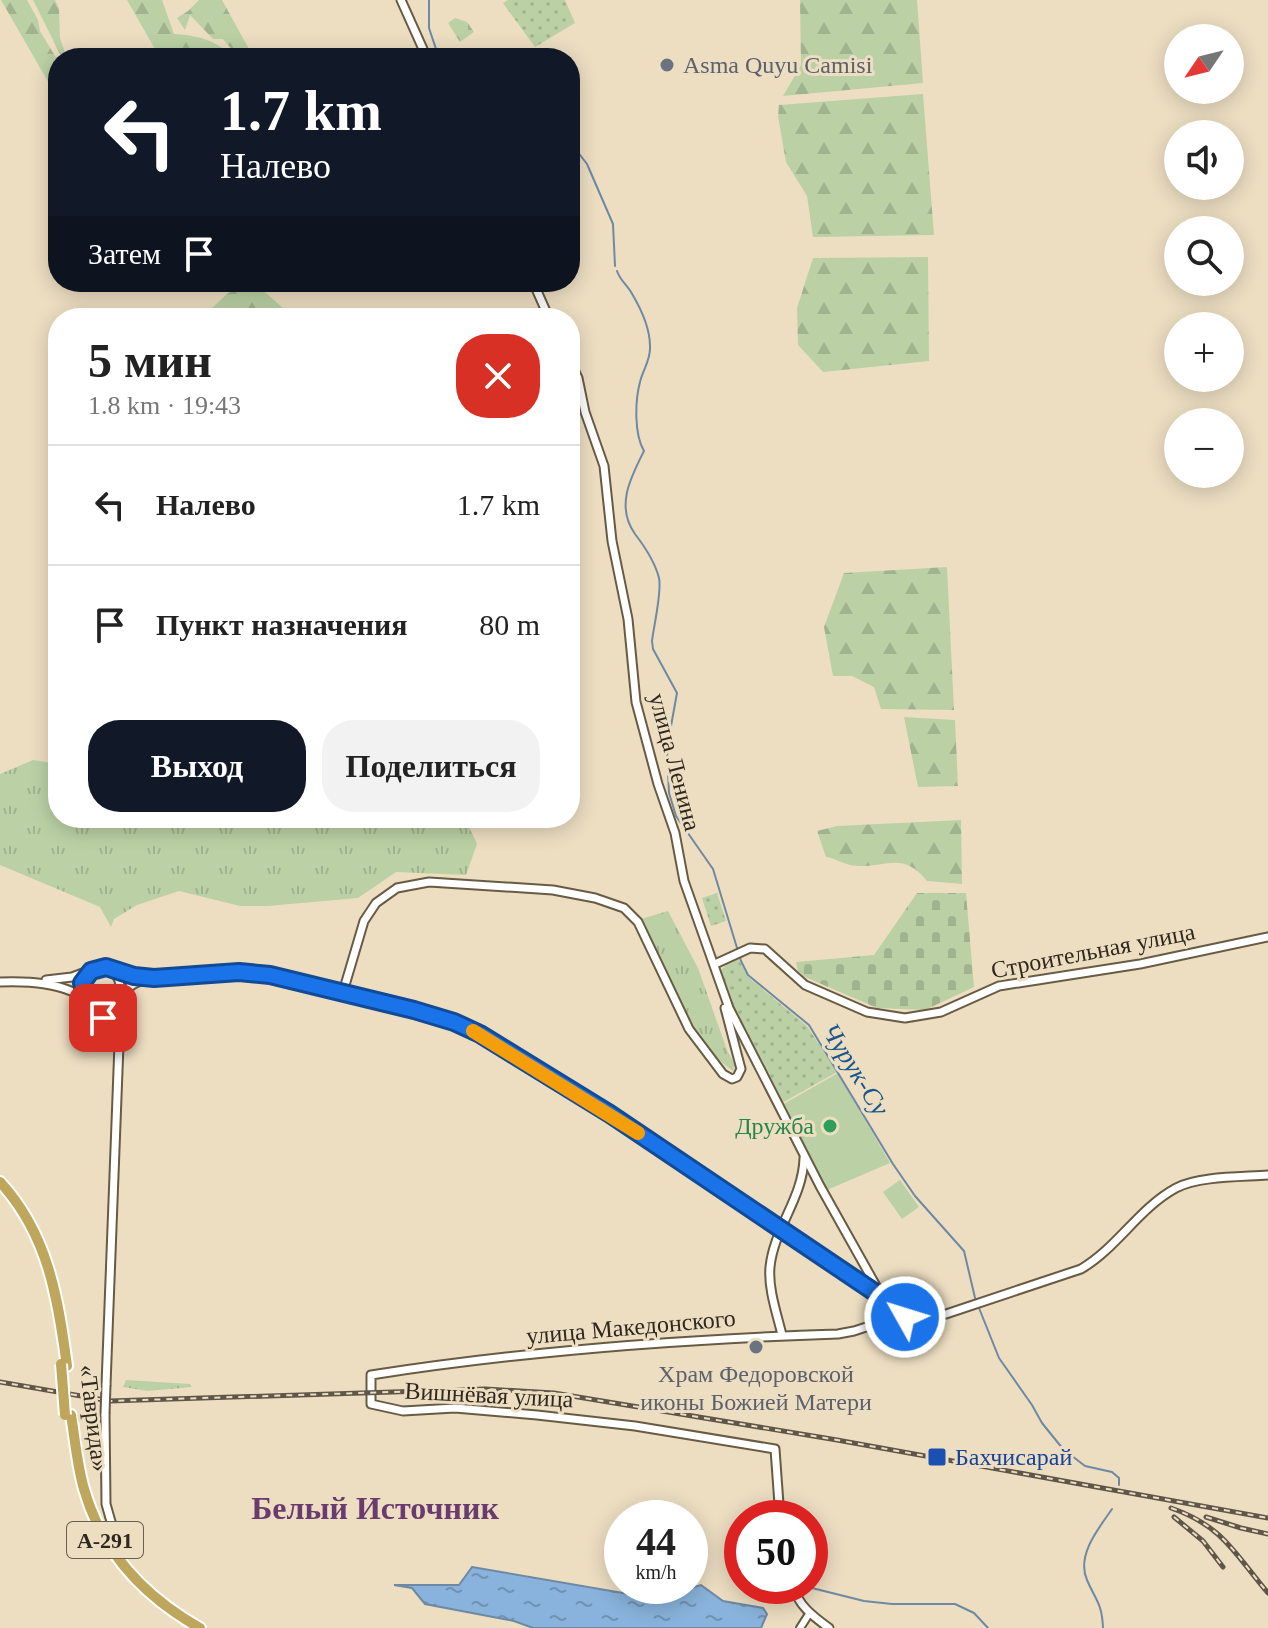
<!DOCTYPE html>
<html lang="ru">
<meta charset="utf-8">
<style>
:root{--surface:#fff;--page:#f2f2f2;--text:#222;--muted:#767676;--line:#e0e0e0;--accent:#111827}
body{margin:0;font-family:"Times New Roman",serif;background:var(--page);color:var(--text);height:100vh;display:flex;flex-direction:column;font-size:30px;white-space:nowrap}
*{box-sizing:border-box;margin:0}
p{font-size:26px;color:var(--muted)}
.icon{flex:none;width:44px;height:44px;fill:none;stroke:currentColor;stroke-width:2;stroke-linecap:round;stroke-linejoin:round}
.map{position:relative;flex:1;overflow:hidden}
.details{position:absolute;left:48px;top:308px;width:532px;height:520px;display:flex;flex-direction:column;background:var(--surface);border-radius:32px;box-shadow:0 4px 20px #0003}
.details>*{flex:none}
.guide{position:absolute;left:48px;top:48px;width:532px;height:244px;border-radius:32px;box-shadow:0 4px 20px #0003;background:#111827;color:#fff;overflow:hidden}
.needle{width:52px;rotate:235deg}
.tools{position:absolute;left:1164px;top:24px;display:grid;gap:16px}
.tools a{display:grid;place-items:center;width:80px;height:80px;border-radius:50%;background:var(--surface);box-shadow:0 4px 20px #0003;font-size:40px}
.speed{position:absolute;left:604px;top:1500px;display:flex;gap:16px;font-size:40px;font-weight:700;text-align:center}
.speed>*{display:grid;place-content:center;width:104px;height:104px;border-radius:50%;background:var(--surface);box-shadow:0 4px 20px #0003;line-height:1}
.speed small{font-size:20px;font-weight:400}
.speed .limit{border:12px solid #d22;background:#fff;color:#111}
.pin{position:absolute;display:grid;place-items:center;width:68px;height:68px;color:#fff;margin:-34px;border-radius:16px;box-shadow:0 4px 12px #0006}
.me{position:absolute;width:88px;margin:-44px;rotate:309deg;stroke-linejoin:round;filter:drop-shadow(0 0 6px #0008)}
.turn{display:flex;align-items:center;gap:28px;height:168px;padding:0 40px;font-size:36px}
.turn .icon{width:104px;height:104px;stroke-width:2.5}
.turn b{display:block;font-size:56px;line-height:68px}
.then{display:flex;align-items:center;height:76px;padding:0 40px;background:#0003;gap:16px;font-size:30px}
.round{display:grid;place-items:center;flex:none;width:84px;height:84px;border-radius:32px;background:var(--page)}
.summary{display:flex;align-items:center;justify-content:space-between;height:136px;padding:0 40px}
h1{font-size:48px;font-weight:700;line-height:60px}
.primary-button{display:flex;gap:16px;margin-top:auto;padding:16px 40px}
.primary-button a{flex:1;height:92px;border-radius:32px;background:var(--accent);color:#fff;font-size:32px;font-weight:700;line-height:92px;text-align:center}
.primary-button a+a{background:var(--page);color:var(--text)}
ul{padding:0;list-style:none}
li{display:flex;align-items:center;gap:24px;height:120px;padding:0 40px;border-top:2px solid var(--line)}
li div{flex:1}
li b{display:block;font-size:30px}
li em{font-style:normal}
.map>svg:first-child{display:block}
.grass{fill:url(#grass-tufts)}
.forest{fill:url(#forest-firs)}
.cemetery{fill:url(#cemetery-stones)}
.park{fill:url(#park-dots)}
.pitch{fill:#bbd1a5}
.water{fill:url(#water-ripples);stroke:#6e89a3;stroke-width:2}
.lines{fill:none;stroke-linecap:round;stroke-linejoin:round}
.stream{stroke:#6e89a3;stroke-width:2}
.tertiary-casing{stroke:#685b43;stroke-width:10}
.secondary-casing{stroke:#685b43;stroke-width:11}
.trunk-casing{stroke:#fff;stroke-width:14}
.tertiary{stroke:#fff;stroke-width:6}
.secondary{stroke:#fff;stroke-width:7}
.trunk{stroke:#bea75c;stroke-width:10}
.rail-casing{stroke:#5f5648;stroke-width:5}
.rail{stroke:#eddec2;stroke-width:2;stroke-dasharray:6;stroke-linecap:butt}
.secondary-bridge-casing{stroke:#685b43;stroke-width:11;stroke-linecap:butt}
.trunk-bridge-casing{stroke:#fff;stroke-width:14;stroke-linecap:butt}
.secondary-bridge{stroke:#fff;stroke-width:7}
.trunk-bridge{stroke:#bea75c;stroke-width:10}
.route-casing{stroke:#114b97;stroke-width:20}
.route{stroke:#1a73e8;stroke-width:14}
.slow{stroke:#f59e0b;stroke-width:14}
.worship-dot{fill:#6b7280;stroke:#eddec2;stroke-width:3}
.leisure-dot{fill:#2e9e5b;stroke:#eddec2;stroke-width:3}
.transit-dot{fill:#1a4fb4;stroke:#eddec2;stroke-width:3}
.labels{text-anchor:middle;stroke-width:6;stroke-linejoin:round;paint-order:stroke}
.shield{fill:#eddec2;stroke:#675f4f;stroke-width:2}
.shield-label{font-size:22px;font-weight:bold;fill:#2e281e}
.worship-label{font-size:24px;fill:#5b616d;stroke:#eddec2;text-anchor:start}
.street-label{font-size:24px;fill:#2e281e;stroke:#eddec2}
.leisure-label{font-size:24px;fill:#27864d;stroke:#eddec2;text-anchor:end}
.transit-label{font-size:24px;fill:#164399;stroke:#eddec2;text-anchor:start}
.water-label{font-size:26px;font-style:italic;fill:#185689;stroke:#eddec2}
.district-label{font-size:32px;font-weight:bold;fill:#693b6f;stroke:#eddec2}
</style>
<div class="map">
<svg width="1268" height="1628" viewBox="0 0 1268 1628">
<defs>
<pattern id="grass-tufts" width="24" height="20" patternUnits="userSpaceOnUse" patternTransform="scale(2)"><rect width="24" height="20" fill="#bbd1a5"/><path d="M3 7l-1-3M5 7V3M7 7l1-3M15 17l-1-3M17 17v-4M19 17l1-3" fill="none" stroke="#a1b38e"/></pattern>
<pattern id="forest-firs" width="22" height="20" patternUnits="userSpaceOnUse" patternTransform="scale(2)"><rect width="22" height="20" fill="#bbd1a5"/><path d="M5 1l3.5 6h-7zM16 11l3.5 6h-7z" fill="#a1b38e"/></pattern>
<pattern id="cemetery-stones" width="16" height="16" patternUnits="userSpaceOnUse" patternTransform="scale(2)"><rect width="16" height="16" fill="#bbd1a5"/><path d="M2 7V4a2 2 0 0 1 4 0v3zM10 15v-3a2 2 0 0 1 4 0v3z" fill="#a1b38e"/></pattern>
<pattern id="park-dots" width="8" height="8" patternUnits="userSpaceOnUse" patternTransform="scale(2)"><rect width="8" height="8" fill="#bbd1a5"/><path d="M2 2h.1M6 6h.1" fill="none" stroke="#a1b38e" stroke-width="1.8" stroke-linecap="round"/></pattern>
<pattern id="water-ripples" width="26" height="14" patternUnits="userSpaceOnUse" patternTransform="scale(2)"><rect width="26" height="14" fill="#89b3dc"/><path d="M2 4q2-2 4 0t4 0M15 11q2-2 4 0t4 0" fill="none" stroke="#7092b2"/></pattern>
</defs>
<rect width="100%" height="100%" fill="#eddec2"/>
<g class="grass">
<polygon points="33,760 58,764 58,818 465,818 477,844 466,875 396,872 358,898 268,906 240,906 179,891 137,905 114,919 111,927 100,907 0,865 0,774"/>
<polygon points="668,911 698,968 727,1050 735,1065 733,1071 712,1055 690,1026 641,919"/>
<polygon points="126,1380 190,1384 192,1387 147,1391 123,1387"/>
</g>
<g class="forest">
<polygon points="1,0 27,0 38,20 40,31 58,61 58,99"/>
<polygon points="33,0 55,0 59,8 60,38 67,58 62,58"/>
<path d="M127 0H162L174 34C195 35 219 40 232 58H160Z"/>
<polygon points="199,0 222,0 254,58 239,58 223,39 213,39 190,15 185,30 177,18 188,11"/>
<polygon points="800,0 917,0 923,83 783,96 801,65"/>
<polygon points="923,94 934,235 813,237 807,196 786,162 778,116 779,105"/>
<polygon points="928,257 929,361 823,372 798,345 797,308 813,258"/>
<polygon points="256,284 294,318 214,318 210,310 228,293"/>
<polygon points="947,567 954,710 881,709 874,687 852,676 833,676 824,627 844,573"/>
<polygon points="904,717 955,720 958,786 918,787"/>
<path d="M961 820 962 884 927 881C901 848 883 871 850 865 841 863 835 858 826 857L817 831 837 826Z"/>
</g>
<g class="cemetery">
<polygon points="455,18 467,22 474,32 460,42 448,23"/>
<polygon points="917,893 966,893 974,987 925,1010 877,1008 805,977 798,971 796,962 874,955"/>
</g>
<g class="park">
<polygon points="508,0 565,0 575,23 535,47 503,3"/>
<polygon points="717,893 726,921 711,926 702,898"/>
<path d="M738 958 748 977 807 1026 837 1072 782 1103C760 1062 727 1017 721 970L730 961Z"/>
</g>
<g class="pitch">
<polygon points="838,1073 890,1163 827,1190 809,1158 807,1148 802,1146 780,1106"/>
<polygon points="900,1180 919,1207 902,1219 883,1192"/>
</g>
<polygon class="water" points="472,1567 652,1598 701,1585 723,1601 763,1608 767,1614 761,1628 533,1628 514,1621 425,1604 412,1588 394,1585 459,1585"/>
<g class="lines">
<g class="stream">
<polyline points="429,0 429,28 439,58"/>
<polyline points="570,142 587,164 613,224 615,266"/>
<path d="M617 271C620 280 626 284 631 292 640 307 650 328 650 346 651 360 643 369 640 382 635 401 634 434 644 451 631 477 615 506 635 534 645 547 655 562 659 578 662 591 654 625 652 641L653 649 677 693 667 748 669 793 676 816 713 869 741 961 748 975 809 1025 893 1164 915 1196 964 1251 976 1302"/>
<polyline points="979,1308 999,1358 1032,1405 1042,1423 1063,1449 1085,1466 1112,1472 1119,1478 1119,1485"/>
<polyline points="804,1586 864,1601 892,1604 955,1604 974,1613 988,1628"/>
<path d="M1103 1628C1102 1603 1096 1601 1087 1580 1076 1555 1099 1528 1112 1509"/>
</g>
<defs>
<polyline id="tertiary" points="800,1628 809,1614"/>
<g id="secondary">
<polyline points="401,0 427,58"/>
<polyline points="533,282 549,318"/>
<path d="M570 361 578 378 585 412 604 466 612 541 628 619 636 702 658 784 675 833 684 881 729 1008 820 1186 894 1318 854 1331 838 1334C682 1339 525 1351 371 1375V1404L403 1411 455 1408 537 1415 635 1426 775 1449 780 1518"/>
<polyline points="715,964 750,948 765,949 805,985 867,1012 905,1018 941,1012 999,986 1140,964 1268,937"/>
<circle cx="101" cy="987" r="19"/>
<polyline points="113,970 147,977"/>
<polyline points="46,980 72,977 88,971"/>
<path d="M0 982C50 980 100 987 115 1044"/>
<polyline points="343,992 364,921 376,903 397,888 429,882 553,890 595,898 624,908 638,922 689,1029 723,1074 732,1079 737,1077 741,1069 725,1008"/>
<path d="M118 997C124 991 130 985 138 982 171 969 235 972 270 975L454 1022 480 1034 610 1114 902 1311 923 1316 946 1314 1081 1269C1117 1248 1139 1208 1176 1188 1198 1176 1242 1177 1268 1175"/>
<polyline points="898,1322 905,1317 902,1311"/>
<path d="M782 1335C777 1314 768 1289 770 1267 774 1228 803 1198 804 1158"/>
<polyline points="106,1385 121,992"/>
<polyline points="105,1414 106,1504 121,1557"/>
<path d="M794 1586C797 1605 814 1617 829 1628"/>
</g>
<g id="trunk">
<path d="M0 1182C48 1234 58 1298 67 1366"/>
<path d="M71 1415C75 1439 77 1465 84 1489 102 1552 143 1596 200 1628"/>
</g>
</defs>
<use href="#tertiary" class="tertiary-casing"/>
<use href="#secondary" class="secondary-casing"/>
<use href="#trunk" class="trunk-casing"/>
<use href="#tertiary" class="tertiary"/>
<use href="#secondary" class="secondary"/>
<use href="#trunk" class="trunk"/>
<defs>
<g id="rail">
<polyline points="0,1382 110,1401 485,1389 554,1393 837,1440 1268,1518"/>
<path d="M1171 1508C1223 1526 1234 1553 1268 1593"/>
<polyline points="1174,1517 1203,1541 1223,1567"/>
<polyline points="1206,1517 1241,1528 1268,1534"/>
</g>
</defs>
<use href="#rail" class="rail-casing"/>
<use href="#rail" class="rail"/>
<defs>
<polyline id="secondary-bridge" points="105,1414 106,1385"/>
<polyline id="trunk-bridge" points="61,1364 65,1415"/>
</defs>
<use href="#secondary-bridge" class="secondary-bridge-casing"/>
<use href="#trunk-bridge" class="trunk-bridge-casing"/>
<use href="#secondary-bridge" class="secondary-bridge"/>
<use href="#trunk-bridge" class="trunk-bridge"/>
</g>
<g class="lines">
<defs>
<polyline id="route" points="103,1018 87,1002 82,983 91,971 106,967 134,976 154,978 239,972 270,975 414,1010 454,1022 480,1034 610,1114 904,1312 905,1317"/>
</defs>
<use href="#route" class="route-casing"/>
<use href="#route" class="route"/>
<polyline class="slow" points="473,1031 638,1133"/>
</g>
<g class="worship-dot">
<circle cx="667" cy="65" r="8"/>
<circle cx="756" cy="1347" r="8"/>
</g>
<circle class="leisure-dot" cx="830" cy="1126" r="8"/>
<rect class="transit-dot" x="927" y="1447" width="20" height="20" rx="4"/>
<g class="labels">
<rect class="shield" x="67" y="1522" width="76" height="36" rx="6"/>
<g class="shield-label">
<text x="105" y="1548">А-291</text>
</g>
<g class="worship-label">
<text x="683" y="73">Asma Quyu Camisi</text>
<text x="756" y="1382" text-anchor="middle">Xрам Федоровской<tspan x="756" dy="28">иконы Божией Матери</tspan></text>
</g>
<g class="street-label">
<text transform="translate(675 762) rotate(75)" y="8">улица Ленина</text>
<text transform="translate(1093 951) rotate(-11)" y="8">Строительная улица</text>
<text transform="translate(631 1327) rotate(-5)" y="8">улица Македонского</text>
<text transform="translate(489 1395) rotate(3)" y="8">Вишнёвая улица</text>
<text transform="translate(94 1418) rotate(83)" y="8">«Таврида»</text>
</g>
<g class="leisure-label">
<text x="814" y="1134">Дружба</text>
</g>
<g class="transit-label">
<text x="955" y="1465">Бахчисарай</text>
</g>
<g class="water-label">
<text transform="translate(856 1069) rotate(58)" y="9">Чурук-Су</text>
</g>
<g class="district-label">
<text x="375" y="1519">Белый Источник</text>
</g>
</g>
</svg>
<div class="tools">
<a><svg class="needle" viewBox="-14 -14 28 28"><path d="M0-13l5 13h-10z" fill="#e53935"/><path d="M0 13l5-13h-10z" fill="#767676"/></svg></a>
<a><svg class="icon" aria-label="sound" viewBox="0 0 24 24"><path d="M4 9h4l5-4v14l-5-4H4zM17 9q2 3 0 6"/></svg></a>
<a><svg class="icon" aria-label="search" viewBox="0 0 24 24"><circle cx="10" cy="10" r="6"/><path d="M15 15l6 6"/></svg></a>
<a>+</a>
<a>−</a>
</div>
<div class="speed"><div>44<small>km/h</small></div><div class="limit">50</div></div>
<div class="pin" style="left:103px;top:1018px;background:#d93025"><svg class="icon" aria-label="arrive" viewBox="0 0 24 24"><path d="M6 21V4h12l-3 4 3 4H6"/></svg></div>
<svg class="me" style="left:905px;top:1317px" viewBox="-20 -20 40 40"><circle r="17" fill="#1a73e8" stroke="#fff" stroke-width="3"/><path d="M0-11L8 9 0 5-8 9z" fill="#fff"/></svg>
<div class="guide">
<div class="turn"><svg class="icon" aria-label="left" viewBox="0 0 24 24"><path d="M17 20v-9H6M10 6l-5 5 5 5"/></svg><div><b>1.7 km</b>Налево</div></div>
<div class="then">Затем<svg class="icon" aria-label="arrive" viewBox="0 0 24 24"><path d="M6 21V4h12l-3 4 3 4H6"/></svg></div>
</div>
<section class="details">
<div class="summary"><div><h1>5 мин</h1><p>1.8 km · 19:43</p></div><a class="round" style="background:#d93025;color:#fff"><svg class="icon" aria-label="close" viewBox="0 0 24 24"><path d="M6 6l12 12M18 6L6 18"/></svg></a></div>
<ul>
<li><svg class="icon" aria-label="left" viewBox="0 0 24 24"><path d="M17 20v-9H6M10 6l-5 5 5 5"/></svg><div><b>Налево</b></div><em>1.7 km</em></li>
<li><svg class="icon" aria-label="arrive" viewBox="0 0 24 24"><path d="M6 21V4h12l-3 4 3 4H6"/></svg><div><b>Пункт назначения</b></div><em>80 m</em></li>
</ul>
<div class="primary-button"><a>Выход</a><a>Поделиться</a></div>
</section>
</div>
